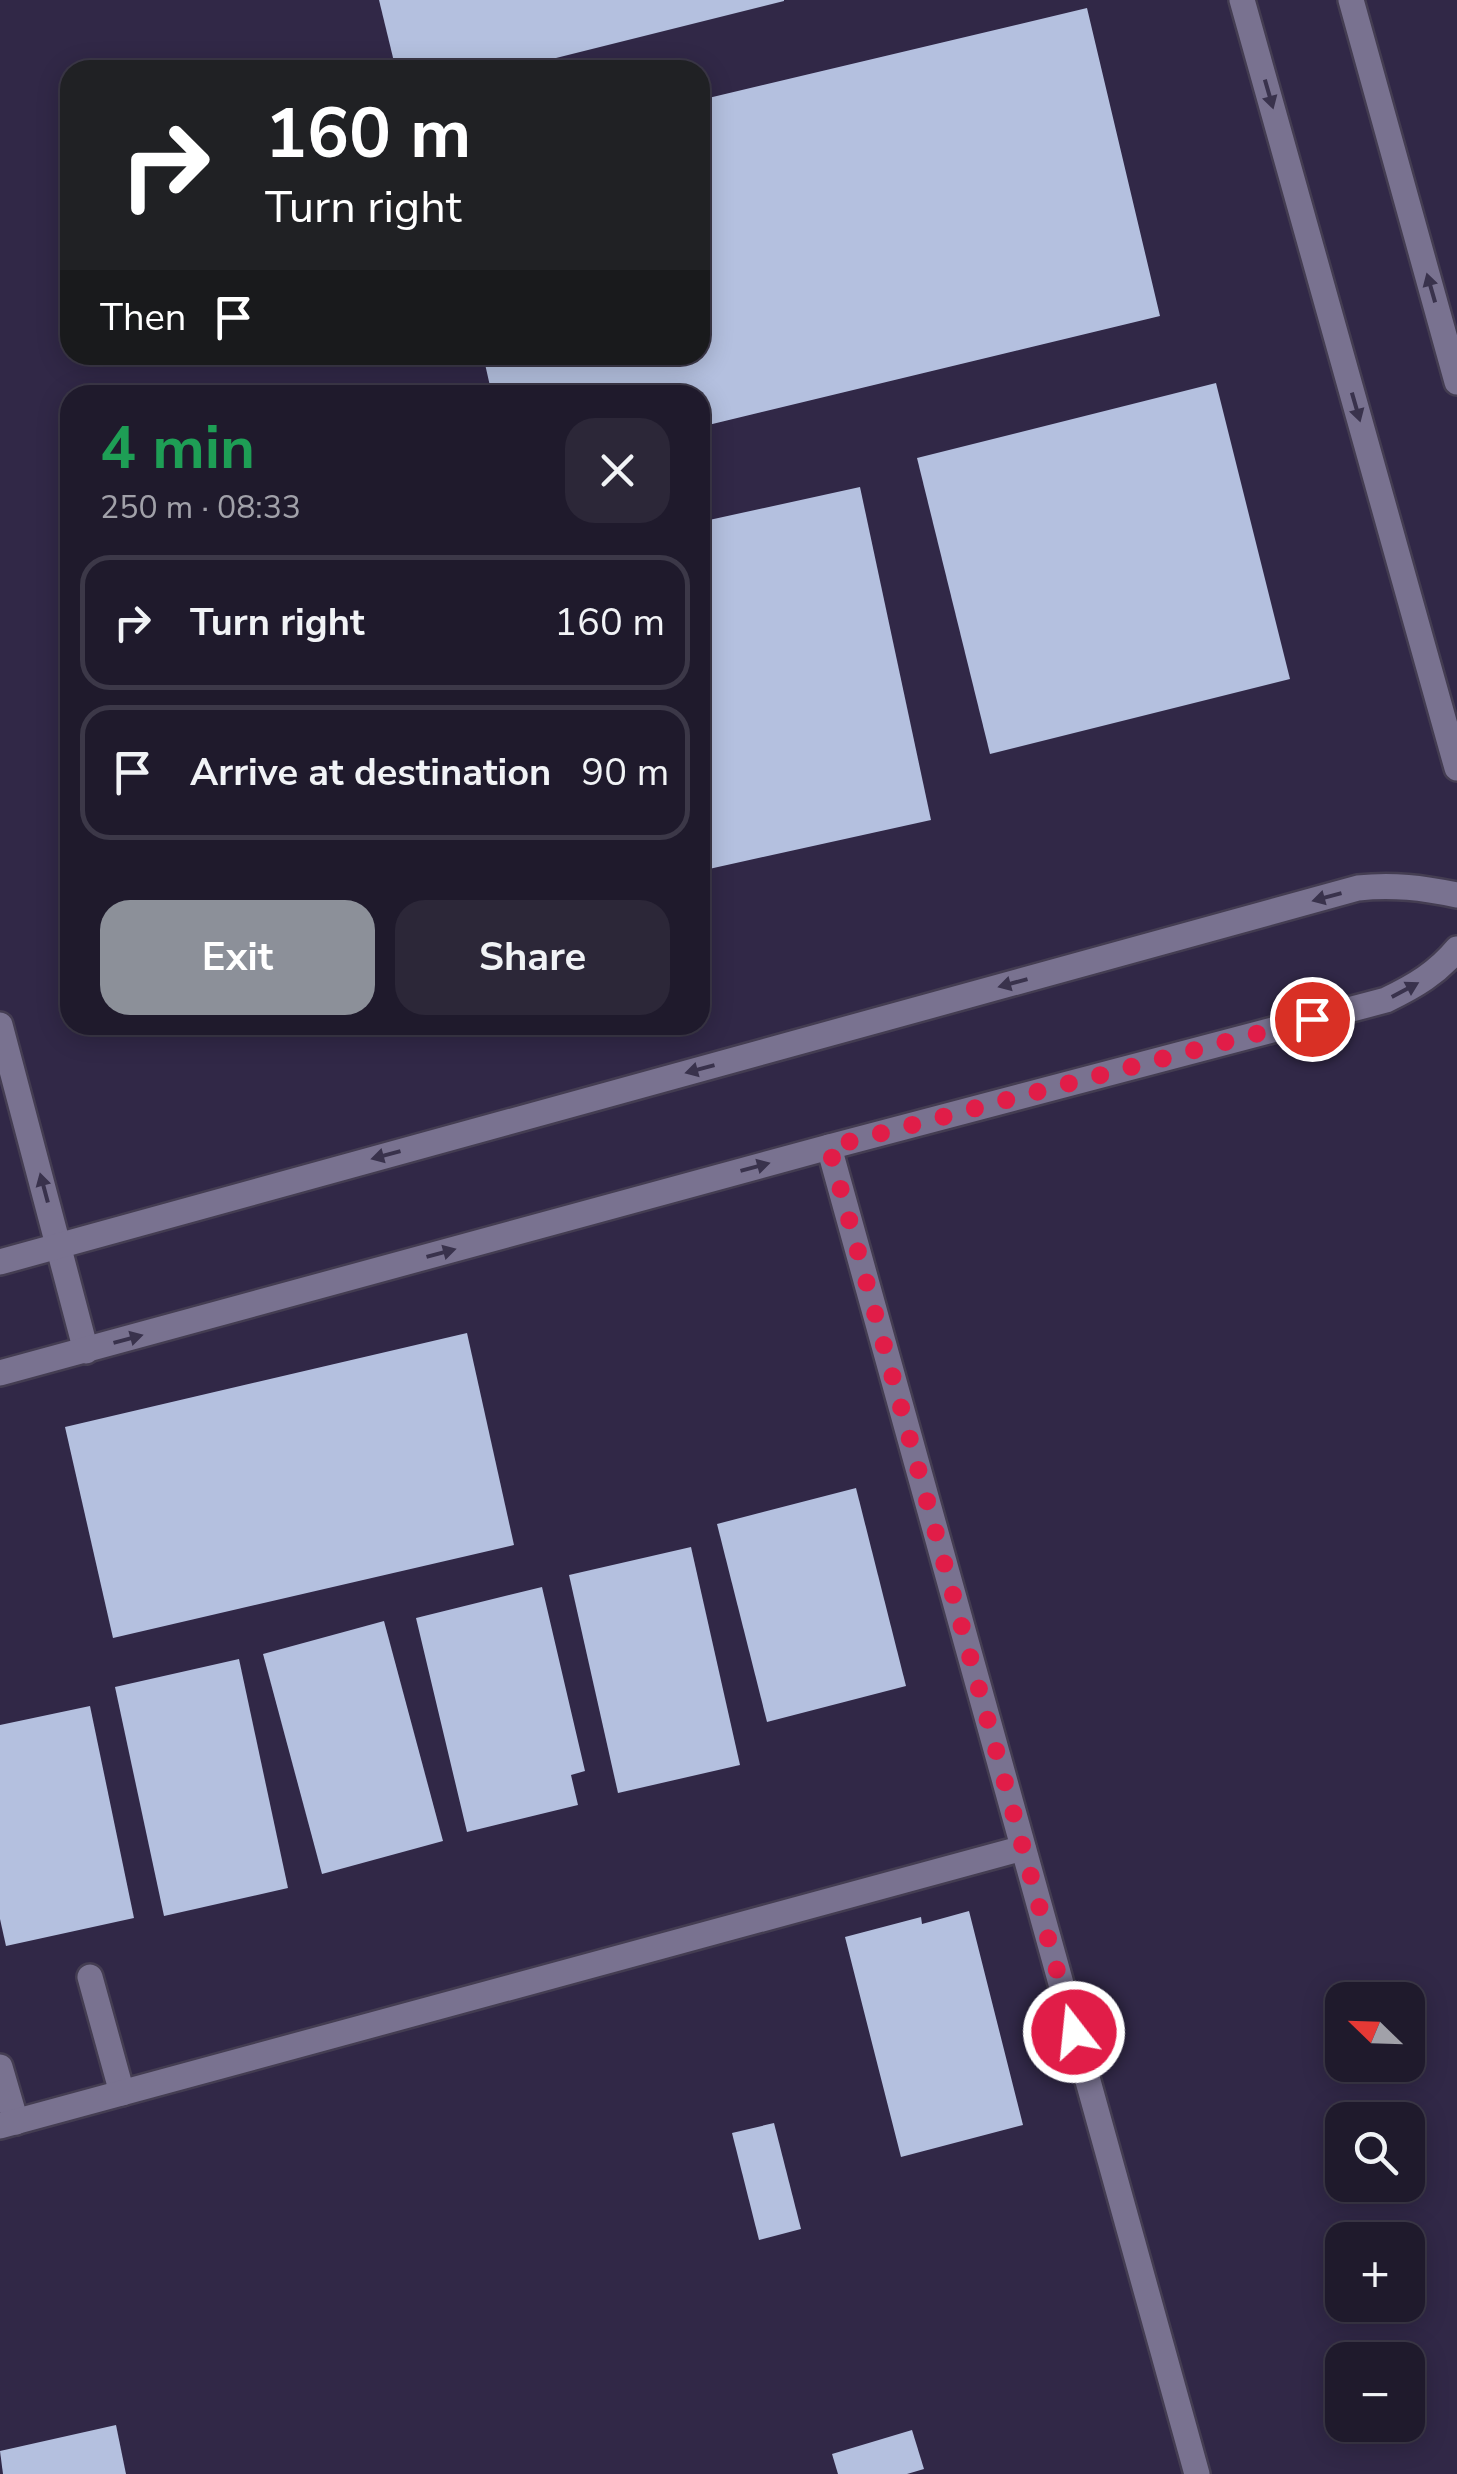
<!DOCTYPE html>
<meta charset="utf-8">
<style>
:root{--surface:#1f1a2c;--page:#2c2738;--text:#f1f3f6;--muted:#a1a1a9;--line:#3c3848;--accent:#8c9099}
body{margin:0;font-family:"Nunito Sans",sans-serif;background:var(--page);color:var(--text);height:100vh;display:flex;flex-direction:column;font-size:38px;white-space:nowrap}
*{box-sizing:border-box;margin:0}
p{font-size:32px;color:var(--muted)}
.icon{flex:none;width:55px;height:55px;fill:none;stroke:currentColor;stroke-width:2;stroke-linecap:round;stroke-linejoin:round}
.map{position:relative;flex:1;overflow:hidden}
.side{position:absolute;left:60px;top:385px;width:650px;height:650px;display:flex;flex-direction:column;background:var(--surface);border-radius:30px;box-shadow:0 5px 25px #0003,0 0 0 2px var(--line)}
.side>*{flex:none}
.hud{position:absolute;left:60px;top:60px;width:650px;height:305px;border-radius:30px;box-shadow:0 5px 25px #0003,0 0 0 2px var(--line);background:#202124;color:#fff;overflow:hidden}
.needle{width:65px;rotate:293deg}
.tools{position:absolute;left:1325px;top:1982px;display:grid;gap:20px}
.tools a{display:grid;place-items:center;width:100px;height:100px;border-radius:20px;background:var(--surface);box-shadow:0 5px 25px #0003,0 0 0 2px var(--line);font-size:50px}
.pin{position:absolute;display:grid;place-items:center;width:85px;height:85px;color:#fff;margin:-42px;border:5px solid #fff;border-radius:50%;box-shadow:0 2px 10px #0007}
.me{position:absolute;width:110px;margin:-55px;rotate:344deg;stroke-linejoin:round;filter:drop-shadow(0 0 8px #0008)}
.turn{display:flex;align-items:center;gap:35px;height:210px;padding:0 40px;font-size:45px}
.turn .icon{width:130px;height:130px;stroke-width:2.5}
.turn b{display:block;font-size:70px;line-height:85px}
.then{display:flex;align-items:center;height:95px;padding:0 40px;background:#0003;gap:20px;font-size:38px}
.round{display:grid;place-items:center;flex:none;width:105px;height:105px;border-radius:30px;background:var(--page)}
.headline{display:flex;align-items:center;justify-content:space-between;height:170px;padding:0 40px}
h1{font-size:60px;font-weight:700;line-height:75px;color:#1e9e55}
.button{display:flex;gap:20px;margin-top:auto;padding:20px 40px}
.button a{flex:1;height:115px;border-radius:30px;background:var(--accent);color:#fff;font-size:40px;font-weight:700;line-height:115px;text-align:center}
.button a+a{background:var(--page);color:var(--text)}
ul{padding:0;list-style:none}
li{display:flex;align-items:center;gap:30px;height:135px;margin:0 20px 15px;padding:0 20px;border:5px solid var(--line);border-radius:30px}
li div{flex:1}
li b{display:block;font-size:38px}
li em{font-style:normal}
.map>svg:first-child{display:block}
.built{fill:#312847;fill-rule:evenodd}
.building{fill:#b4c0df}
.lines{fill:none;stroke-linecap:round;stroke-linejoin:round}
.minor-casing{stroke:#443d52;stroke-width:30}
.minor{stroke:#797290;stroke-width:25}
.oneway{fill:#39324c}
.route{stroke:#e11d48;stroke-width:18;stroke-dasharray:0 32.4}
</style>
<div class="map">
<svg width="1457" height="2474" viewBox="0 0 1457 2474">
<rect width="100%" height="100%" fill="#29223b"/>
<path class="built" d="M0 0H1457V2474H0ZM70 70H700V355H70ZM70 395H700V1025H70ZM1342 2000H1408V2065H1342ZM1342 2120H1408V2185H1342ZM1342 2240H1408V2305H1342ZM1342 2360H1408V2425H1342Z"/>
<g class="building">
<polygon points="379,0 784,0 784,1 508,70 396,70"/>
<polygon points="1087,8 1160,316 700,427 700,395 492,395 483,355 700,355 700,100"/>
<polygon points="1216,383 1290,679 990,754 917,458"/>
<polygon points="860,487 931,820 700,871 700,522"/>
<polygon points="467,1333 514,1545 113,1638 65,1427"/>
<polygon points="856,1488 906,1686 767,1722 717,1524"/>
<polygon points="691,1547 740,1765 618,1793 569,1575"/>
<polygon points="542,1587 585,1771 571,1775 578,1805 467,1832 416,1618"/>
<polygon points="384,1621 443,1841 322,1874 263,1654"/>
<polygon points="239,1659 288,1888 164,1916 115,1687"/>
<polygon points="90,1706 134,1918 6,1946 0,1919 0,1725"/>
<polygon points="969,1911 1023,2125 901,2157 845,1937 921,1917 922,1924"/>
<polygon points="774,2123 801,2229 759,2240 732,2133"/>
<polygon points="116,2425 126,2474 3,2474 0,2451"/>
<polygon points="912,2430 924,2469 907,2474 838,2474 832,2454"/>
</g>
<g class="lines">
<defs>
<g id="minor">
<polyline points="1242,0 1457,768"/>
<polyline points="1351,0 1457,382"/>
<polyline points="0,1025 86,1351"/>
<polyline points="829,1147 1197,2474"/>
<path d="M0 1262 1358 888C1393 884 1423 888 1457 895"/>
<path d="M0 1373 829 1147 1386 1000C1415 986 1437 973 1457 949"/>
<polyline points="90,1977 122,2093"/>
<polyline points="0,2067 16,2122"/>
<polyline points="0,2126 1023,1848"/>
</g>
</defs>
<use href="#minor" class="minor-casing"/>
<use href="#minor" class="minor"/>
</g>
<defs><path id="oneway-solid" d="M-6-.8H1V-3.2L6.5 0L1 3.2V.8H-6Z" transform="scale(2.5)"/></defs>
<g class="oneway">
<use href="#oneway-solid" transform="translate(1269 94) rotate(74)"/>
<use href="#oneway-solid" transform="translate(1431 288) rotate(-106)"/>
<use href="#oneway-solid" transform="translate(1356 407) rotate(74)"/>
<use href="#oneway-solid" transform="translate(1327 897) rotate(165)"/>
<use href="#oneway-solid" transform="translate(1013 983) rotate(165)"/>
<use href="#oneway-solid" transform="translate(1405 990) rotate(-28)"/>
<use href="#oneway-solid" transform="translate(700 1069) rotate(165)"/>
<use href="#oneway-solid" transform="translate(386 1155) rotate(165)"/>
<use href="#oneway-solid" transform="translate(755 1167) rotate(-15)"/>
<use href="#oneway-solid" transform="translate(44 1188) rotate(-105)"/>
<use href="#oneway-solid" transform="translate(441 1253) rotate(-15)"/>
<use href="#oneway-solid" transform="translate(128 1339) rotate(-15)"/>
</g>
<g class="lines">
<polyline class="route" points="1074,2032 829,1147 1312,1019"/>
</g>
</svg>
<div class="tools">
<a><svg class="needle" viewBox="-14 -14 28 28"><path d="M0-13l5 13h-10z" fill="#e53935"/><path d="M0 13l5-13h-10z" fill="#a1a1a9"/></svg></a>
<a><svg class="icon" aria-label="search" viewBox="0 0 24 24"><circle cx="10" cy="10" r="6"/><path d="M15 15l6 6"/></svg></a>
<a>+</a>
<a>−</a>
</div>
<div class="pin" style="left:1312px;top:1019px;background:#d93025"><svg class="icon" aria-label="arrive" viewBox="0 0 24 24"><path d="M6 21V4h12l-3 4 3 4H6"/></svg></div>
<svg class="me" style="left:1074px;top:2032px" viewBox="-20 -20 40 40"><circle r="17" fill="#e11d48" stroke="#fff" stroke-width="3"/><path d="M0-11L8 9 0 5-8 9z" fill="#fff"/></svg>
<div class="hud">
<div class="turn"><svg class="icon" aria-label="right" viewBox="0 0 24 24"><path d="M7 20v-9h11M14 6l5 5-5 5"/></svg><div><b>160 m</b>Turn right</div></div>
<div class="then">Then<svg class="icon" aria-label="arrive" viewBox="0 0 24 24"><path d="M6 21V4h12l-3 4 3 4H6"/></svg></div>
</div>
<section class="side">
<div class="headline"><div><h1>4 min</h1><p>250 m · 08:33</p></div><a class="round"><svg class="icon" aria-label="close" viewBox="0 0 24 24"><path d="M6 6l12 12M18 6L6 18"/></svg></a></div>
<ul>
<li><svg class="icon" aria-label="right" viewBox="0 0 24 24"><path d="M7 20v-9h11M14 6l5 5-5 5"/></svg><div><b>Turn right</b></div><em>160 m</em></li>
<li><svg class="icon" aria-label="arrive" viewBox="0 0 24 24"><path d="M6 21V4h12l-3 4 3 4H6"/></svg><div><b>Arrive at destination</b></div><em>90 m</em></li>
</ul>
<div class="button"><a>Exit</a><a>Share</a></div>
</section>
</div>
